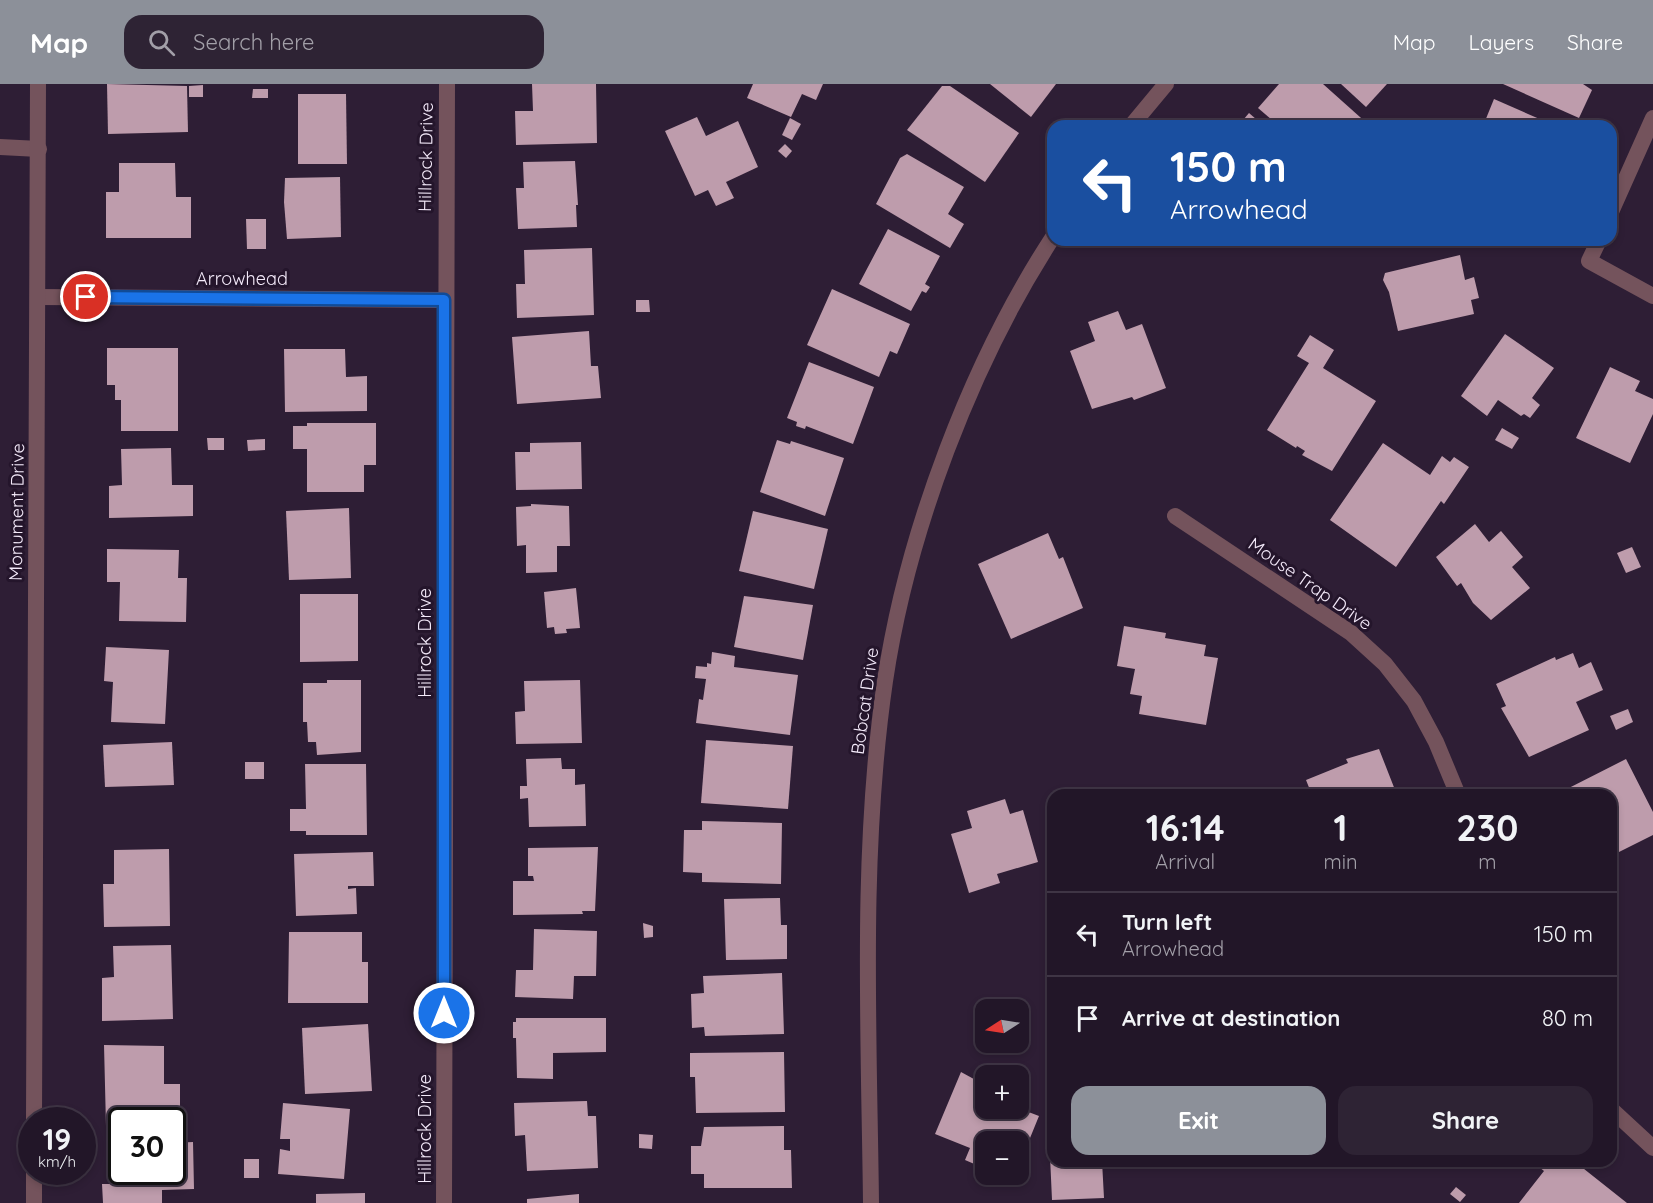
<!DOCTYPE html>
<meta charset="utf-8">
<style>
:root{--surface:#221628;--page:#2e2334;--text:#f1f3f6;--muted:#a29fa8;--line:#3f3545;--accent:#8c9099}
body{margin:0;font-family:Quicksand,sans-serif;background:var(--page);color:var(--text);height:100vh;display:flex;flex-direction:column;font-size:22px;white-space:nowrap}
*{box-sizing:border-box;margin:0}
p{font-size:20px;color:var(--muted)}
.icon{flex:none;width:33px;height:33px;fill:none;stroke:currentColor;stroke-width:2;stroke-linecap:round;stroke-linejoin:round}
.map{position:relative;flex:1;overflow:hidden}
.sheet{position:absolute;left:1047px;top:705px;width:570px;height:378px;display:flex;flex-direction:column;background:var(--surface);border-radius:18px;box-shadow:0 3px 9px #0003,0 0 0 2px var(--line)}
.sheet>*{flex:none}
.banner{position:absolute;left:1047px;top:36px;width:570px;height:126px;border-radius:18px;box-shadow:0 3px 9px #0003,0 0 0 2px var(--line);background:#1a4fa0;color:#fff;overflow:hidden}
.needle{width:39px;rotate:258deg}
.controls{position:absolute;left:975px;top:915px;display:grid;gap:12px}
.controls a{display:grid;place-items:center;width:54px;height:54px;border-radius:12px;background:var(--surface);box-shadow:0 3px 9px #0003,0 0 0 2px var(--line);font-size:30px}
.speed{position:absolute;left:18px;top:1023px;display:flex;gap:12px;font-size:30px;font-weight:700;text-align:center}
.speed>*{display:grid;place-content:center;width:78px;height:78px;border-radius:50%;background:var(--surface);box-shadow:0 3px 9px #0003,0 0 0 2px var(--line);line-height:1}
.speed small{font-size:15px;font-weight:400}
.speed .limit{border:3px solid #111;border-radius:9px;background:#fff;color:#111}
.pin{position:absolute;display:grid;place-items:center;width:51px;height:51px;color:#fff;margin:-26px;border:3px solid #fff;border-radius:50%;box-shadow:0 2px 6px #0007}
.me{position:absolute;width:66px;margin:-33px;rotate:0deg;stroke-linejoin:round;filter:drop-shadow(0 0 4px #0008)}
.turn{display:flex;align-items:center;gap:21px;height:126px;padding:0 24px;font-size:27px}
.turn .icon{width:78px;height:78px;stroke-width:2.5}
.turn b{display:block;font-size:42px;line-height:51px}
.eta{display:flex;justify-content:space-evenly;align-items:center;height:102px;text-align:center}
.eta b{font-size:36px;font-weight:800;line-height:42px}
.button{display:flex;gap:12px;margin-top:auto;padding:12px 24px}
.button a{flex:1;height:69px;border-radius:18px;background:var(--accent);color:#fff;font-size:24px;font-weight:800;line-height:69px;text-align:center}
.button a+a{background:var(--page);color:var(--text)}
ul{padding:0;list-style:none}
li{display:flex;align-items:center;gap:18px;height:84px;padding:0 24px;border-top:2px solid var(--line)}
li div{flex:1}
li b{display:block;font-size:22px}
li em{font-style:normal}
header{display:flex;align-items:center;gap:36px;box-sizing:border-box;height:84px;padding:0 30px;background:var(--accent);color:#fff}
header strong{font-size:28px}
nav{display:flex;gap:33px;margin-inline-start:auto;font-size:21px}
.search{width:420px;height:54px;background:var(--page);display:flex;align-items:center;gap:15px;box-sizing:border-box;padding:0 21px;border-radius:18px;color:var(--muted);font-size:22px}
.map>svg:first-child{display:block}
.building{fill:#be9cac}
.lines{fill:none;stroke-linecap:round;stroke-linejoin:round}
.minor{stroke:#74535c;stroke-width:16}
.route-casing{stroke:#114b97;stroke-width:15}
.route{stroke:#1a73e8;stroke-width:10}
.labels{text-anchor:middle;stroke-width:6;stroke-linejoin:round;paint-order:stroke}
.street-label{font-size:18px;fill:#f4eafa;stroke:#24152b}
</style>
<header>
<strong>Map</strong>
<div class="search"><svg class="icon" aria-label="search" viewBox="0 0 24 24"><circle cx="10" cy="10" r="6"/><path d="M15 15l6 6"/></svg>Search here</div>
<nav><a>Map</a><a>Layers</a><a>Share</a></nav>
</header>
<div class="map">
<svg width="1653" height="1119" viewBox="0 0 1653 1119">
<rect width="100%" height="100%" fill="#2e1e35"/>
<g class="building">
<polygon points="107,0 187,2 188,48 108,50"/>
<polygon points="532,0 596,0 597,59 516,61 515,27 533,27"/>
<polygon points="753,0 823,0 816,16 802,10 791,33 747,14"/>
<polygon points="990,0 1056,0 1031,33"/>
<polygon points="1279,0 1323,0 1370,42 1279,42 1258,24"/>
<polygon points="1341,0 1387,0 1366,23"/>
<polygon points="1503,0 1583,0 1592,6 1579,34"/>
<polygon points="203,1 203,13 189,13 189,2"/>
<polygon points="942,2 950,2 1019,49 985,98 907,46"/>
<polygon points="253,5 268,5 268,14 252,14"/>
<polygon points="298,10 346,10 347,80 298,80"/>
<polygon points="1494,15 1551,40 1551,42 1483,42"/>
<polygon points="1249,29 1264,42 1238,42"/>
<polygon points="697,33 706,52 738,37 758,83 726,98 734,114 716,122 708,106 695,112 665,47"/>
<polygon points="790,34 801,40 792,56 782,51"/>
<polygon points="785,60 792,67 786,74 778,67"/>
<polygon points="907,70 964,103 948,130 964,140 950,164 876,120 900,74"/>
<polygon points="575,77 578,121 576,121 577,143 518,145 516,104 524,104 523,78"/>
<polygon points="119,79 175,79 176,113 191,113 191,154 106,154 106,108 119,108"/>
<polygon points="340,93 341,153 287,155 284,118 285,94"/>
<polygon points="246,135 266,135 266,165 247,165"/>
<polygon points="888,145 940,172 925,200 930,203 926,209 922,207 911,227 859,200"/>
<polygon points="592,164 594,231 517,234 516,200 525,200 524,166"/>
<polygon points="1460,171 1465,196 1474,193 1479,214 1471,216 1474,230 1398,247 1389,208 1383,196 1385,189"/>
<polygon points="832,205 910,240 897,270 890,267 879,293 807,261"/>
<polygon points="636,216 649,216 650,228 636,228"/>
<polygon points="1118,227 1126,246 1142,240 1166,304 1134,316 1132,313 1092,325 1070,267 1095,257 1088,238"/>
<polygon points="589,247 591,282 598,282 601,314 517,320 512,253"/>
<polygon points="1505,250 1554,284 1532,314 1540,321 1530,334 1524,330 1521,332 1498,316 1487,332 1461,312"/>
<polygon points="1310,251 1334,266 1323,284 1376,317 1332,387 1302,371 1305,367 1297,362 1296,364 1267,346 1309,279 1297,272"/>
<polygon points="107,264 178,264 178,347 121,347 121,316 115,316 115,301 107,301"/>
<polygon points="284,265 345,265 346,293 367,292 367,327 285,328"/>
<polygon points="809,278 874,303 853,360 806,342 805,345 796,342 797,338 787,334"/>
<polygon points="1610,283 1640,297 1635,307 1653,315 1653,330 1630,379 1576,354"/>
<polygon points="307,339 376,339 376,381 364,381 364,408 307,408 307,365 293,365 293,342 307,342"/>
<polygon points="1502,344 1519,354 1512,365 1495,356"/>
<polygon points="207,354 224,354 224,366 208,366"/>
<polygon points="265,355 265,366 248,367 247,356"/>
<polygon points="777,356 790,360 791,357 844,374 825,432 760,408"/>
<polygon points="581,358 582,405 516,406 515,368 530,368 530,359"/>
<polygon points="1383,359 1430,391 1442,372 1450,378 1454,373 1469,383 1444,420 1441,417 1396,483 1330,436"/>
<polygon points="171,364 172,401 193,401 193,432 109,434 109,402 122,401 121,365"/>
<polygon points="531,420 569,422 570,462 557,462 557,488 526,489 526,461 517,462 516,423 531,422"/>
<polygon points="349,424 351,494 289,496 286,427"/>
<polygon points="753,427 828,445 814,505 739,487"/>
<polygon points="1475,440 1489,458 1501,447 1523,473 1512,483 1530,504 1491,536 1473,519 1461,499 1457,502 1436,473"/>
<polygon points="1048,449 1059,475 1063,473 1083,524 1011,555 978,480"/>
<polygon points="1632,463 1641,483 1626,489 1617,469"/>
<polygon points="107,465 179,466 178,494 187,494 186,538 119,537 120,498 107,498"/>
<polygon points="576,504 580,544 566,545 567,549 555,550 554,543 547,544 544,508"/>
<polygon points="300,510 358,510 358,577 300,578"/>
<polygon points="744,512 813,521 803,576 734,563"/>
<polygon points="1124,542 1166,549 1165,554 1206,561 1204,572 1218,574 1206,641 1139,630 1142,612 1130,610 1135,585 1117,582"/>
<polygon points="106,563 169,566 165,640 111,638 113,598 104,597"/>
<polygon points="712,568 735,572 734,583 798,591 790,651 696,639 699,615 703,616 706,595 695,594 696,582 707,583 707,579 711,580"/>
<polygon points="1573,569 1579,584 1591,578 1603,606 1576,618 1589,646 1529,673 1501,624 1506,622 1496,600 1555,573 1556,576"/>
<polygon points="327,596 361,596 361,668 317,671 316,658 308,658 307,638 303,638 303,599 327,599"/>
<polygon points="580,596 582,659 516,660 515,628 525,627 524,597"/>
<polygon points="1628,625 1633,638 1616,646 1610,632"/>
<polygon points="706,656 793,662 788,725 701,719"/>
<polygon points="172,658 174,701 105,703 103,661"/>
<polygon points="1379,665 1397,711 1312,711 1306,696 1348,679 1346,675"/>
<polygon points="561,674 562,685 575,685 575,701 585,700 586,742 529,743 528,714 520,715 520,702 527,702 526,675"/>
<polygon points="1626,675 1653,728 1653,751 1611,772 1611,711 1559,709"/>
<rect x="245" y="678" width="19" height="17"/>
<polygon points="305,680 366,680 367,751 306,751 306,747 290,747 290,725 306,725"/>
<polygon points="1140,703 1141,711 1059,711 1059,707"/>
<polygon points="1005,715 1010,730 1023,726 1038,778 997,790 1000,799 969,809 951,750 972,744 967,727"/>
<polygon points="702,737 782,739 781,800 702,798 702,789 683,788 684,746 702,746"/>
<polygon points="598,763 595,827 582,827 583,830 513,831 513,797 534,797 533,792 528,792 528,764"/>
<polygon points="169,765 170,842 104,843 103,800 114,800 114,766"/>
<polygon points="373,768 374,802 348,802 348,805 356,804 357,830 296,832 294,770"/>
<polygon points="780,814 781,841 787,841 787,875 726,876 724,815"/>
<polygon points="643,839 653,842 653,853 644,854"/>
<polygon points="534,845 597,847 596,892 574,892 573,915 515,913 516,886 533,886"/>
<polygon points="289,848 362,848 362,878 368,878 368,919 288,919"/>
<polygon points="171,861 173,935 102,937 102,894 114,893 113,862"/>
<polygon points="782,889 784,950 705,952 704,943 692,944 691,910 704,909 703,892"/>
<polygon points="516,934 606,934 606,968 553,969 553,995 517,994 516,954 513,954 513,938 516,938"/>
<polygon points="368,940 372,1007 305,1010 302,944"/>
<polygon points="104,961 164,962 164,1000 180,1000 180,1038 122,1036 122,1042 106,1042"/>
<polygon points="784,968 785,1028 696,1029 695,993 690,993 690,969"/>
<polygon points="961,988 983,1000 986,998 986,1024 1018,1024 1039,1032 1019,1081 1018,1058 986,1058 986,1085 965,1076 970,1064 935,1050"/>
<polygon points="587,1017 588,1032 596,1032 598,1084 527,1087 525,1051 515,1052 514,1019"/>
<polygon points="283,1019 350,1025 344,1095 278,1090 280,1065 290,1067 290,1055 280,1055"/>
<polygon points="784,1042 784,1066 791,1066 792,1104 704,1104 704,1090 691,1090 691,1062 701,1062 704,1043"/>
<polygon points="639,1050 653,1051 652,1065 639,1064"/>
<polygon points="1049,1050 1053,1050 1053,1077 1102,1077 1104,1114 1052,1116"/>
<polygon points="193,1058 194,1105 162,1106 162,1119 103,1119 102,1100 112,1100 110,1061 122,1060 122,1088 172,1088 172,1059"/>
<rect x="244" y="1075" width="15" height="19"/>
<polygon points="1544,1077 1574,1077 1627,1119 1519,1119 1544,1087 1539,1083"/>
<polygon points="1456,1103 1466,1111 1460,1118 1450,1110"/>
<polygon points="365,1109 365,1119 316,1119 316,1110"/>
<polygon points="579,1110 579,1119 527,1119 527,1115"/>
</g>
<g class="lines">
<g class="minor">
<polyline points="1131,42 1166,0"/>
<polyline points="0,63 39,65"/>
<polyline points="1611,128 1653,34"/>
<polyline points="1599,156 1589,177 1653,212"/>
<polyline points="38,213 444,216"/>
<polyline points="1175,432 1351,549 1385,580 1414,617 1436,658 1458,711"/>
<polyline points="1611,1025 1653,1064"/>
<polyline points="34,1036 38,0"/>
<polyline points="34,1088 34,1119"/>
<polyline points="444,1119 447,0"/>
<path d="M871 1119C869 946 860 769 885 597 907 449 971 279 1053 153"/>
</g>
</g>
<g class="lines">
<defs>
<polyline id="route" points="86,213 444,216 444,929"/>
</defs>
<use href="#route" class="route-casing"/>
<use href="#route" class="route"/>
</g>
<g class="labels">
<g class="street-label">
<text transform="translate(426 73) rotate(-89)" y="6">Hillrock Drive</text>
<text x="242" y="201">Arrowhead</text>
<text transform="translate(17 428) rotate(-89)" y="6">Monument Drive</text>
<text transform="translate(1310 500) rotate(35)" y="6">Mouse Trap Drive</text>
<text transform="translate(425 559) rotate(-90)" y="6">Hillrock Drive</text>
<text transform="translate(865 617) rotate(-82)" y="6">Bobcat Drive</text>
<text transform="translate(425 1045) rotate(-90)" y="6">Hillrock Drive</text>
</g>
</g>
</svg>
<div class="controls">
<a><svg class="needle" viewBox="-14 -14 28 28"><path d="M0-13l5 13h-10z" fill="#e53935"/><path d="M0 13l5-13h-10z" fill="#a29fa8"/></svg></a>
<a>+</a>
<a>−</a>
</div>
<div class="speed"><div>19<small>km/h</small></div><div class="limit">30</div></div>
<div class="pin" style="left:86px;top:213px;background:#d93025"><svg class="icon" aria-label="arrive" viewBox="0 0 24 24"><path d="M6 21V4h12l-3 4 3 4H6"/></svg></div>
<svg class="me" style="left:444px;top:929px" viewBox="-20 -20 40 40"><circle r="17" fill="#1a73e8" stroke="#fff" stroke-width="3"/><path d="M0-11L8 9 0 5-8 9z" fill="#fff"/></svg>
<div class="banner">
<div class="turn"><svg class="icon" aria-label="left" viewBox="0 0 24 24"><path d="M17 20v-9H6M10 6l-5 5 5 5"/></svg><div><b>150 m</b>Arrowhead</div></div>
</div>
<section class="sheet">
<div class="eta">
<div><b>16:14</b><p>Arrival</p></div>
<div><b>1</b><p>min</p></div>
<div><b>230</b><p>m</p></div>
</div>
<ul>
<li><svg class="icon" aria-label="left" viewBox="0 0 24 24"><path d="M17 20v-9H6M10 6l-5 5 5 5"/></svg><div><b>Turn left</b><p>Arrowhead</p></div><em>150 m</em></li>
<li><svg class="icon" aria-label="arrive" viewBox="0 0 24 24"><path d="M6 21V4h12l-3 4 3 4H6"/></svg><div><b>Arrive at destination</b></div><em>80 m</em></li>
</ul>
<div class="button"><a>Exit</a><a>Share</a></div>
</section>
</div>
